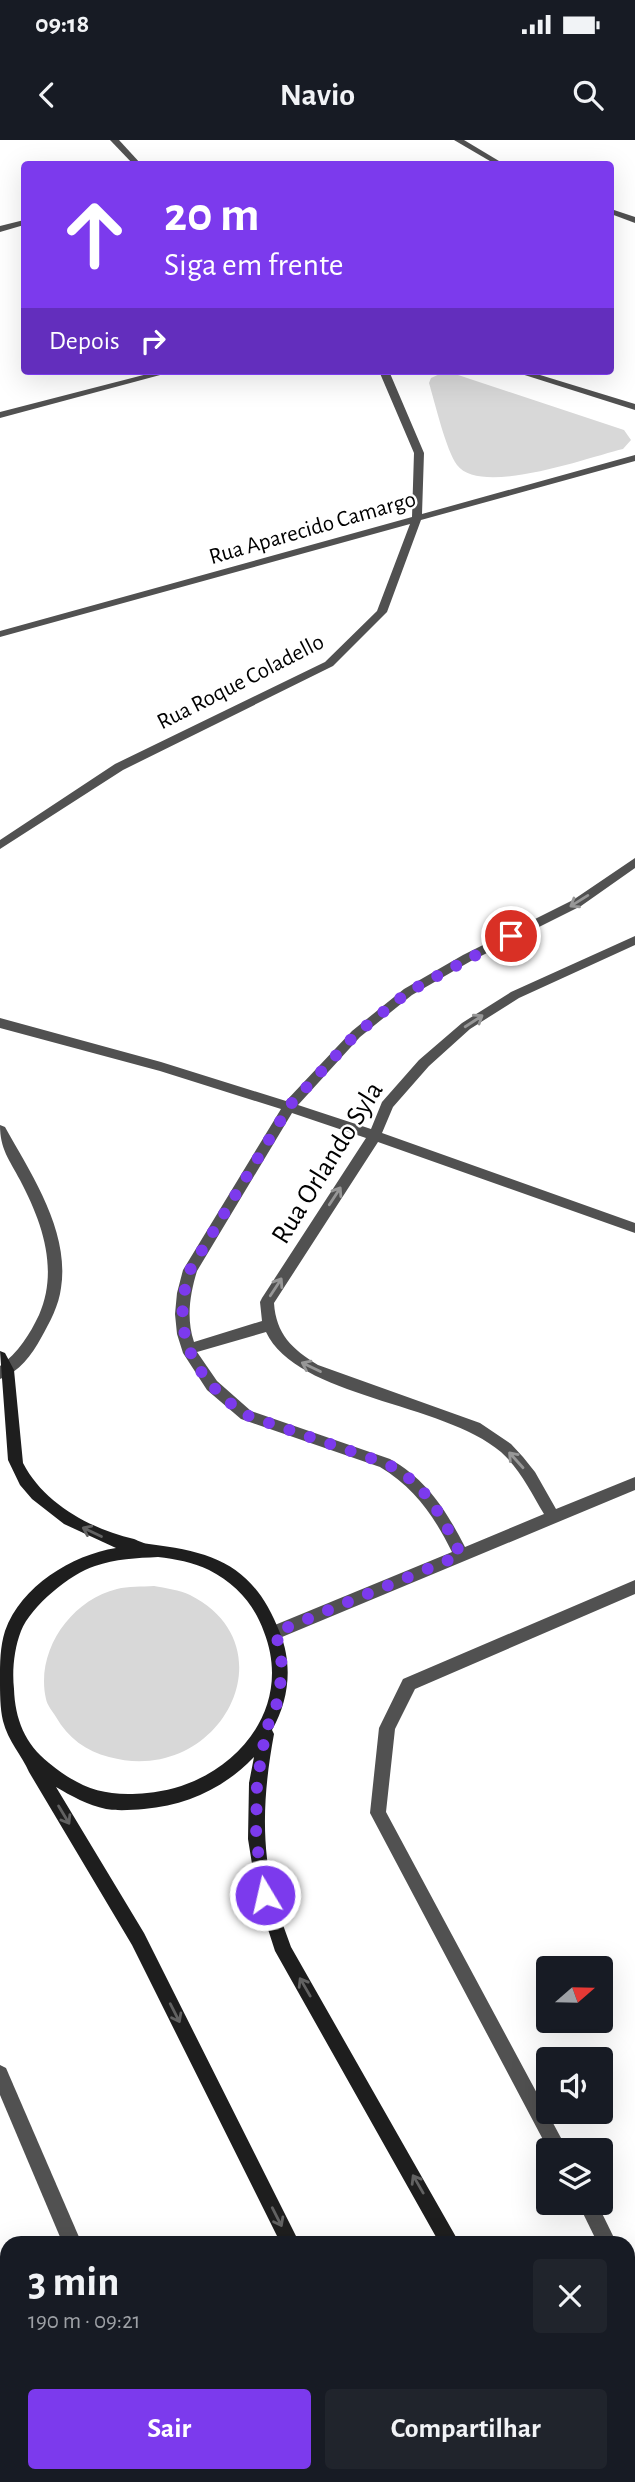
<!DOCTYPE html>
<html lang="pt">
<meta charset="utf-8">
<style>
:root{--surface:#171b24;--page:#20242c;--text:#f1f3f6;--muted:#9ea1a6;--accent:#7c3aed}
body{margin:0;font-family:"Alegreya Sans",sans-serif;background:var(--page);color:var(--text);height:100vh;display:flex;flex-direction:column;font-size:26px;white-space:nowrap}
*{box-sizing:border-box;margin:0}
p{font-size:23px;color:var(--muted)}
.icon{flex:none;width:38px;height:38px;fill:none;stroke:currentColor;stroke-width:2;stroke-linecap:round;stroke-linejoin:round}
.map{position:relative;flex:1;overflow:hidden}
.panel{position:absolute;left:0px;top:2096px;width:635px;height:247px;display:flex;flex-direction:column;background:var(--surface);border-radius:21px 21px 0 0;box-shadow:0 7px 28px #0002}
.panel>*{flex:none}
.top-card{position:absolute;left:21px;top:21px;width:593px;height:214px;border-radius:7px;box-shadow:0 7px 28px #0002;background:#7c3aed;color:#fff;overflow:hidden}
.needle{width:46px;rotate:70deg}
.tools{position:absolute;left:536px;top:1816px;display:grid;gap:14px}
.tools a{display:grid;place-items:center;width:77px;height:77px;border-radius:7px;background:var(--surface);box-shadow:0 7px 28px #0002;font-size:35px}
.pin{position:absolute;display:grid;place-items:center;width:60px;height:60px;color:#fff;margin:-30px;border:4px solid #fff;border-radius:50%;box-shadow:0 2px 7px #0007}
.me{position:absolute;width:77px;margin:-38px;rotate:351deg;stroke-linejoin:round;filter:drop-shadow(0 0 5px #0008)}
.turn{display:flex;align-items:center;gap:24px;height:147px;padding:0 28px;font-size:32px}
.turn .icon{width:91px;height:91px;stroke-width:2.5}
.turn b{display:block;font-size:49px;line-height:60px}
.then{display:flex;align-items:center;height:66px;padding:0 28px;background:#0003;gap:14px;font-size:26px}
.round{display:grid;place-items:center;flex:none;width:74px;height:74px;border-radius:7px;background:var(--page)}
.summary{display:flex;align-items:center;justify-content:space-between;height:119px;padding:0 28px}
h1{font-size:42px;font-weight:700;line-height:52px}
.primary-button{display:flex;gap:14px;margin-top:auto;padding:14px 28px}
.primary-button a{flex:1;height:80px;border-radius:7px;background:var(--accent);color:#fff;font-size:28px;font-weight:700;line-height:80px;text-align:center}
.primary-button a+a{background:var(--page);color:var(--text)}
.status{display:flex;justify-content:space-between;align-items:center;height:49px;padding:0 35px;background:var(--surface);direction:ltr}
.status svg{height:19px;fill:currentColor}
header{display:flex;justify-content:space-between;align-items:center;height:91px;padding:0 28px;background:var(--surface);font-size:32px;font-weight:700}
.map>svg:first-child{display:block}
.green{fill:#d8d8d8}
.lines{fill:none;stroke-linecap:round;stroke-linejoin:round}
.street{fill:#515151;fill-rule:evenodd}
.secondary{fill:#1e1e1e;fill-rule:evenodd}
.oneway{stroke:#979797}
.oneway2{stroke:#626262}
.route{stroke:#7c3aed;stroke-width:12;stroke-dasharray:0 21.6}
.labels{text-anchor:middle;stroke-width:5;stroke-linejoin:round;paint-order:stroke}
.far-street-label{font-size:23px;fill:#000;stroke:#fff}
.street-label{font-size:28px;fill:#000;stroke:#fff}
</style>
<div class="status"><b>09:18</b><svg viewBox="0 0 49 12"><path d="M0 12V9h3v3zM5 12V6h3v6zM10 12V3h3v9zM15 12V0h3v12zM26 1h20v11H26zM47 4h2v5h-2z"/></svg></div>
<header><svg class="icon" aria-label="back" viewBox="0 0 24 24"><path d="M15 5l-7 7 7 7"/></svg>Navio<svg class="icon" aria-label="search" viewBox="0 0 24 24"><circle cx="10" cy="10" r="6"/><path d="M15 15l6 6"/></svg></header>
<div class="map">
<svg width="635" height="2342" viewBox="0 0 635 2342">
<rect width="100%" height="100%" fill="#fff"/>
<g class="green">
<path d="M442 233H452L624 290 631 300 623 309C589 317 481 357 457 325 446 310 435 263 429 243L431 238Z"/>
<path d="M154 1446C165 1448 180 1450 190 1455 293 1507 219 1647 109 1617 86 1611 68 1598 56 1577 53 1572 47 1565 46 1559 35 1511 71 1460 117 1449 128 1446 142 1447 154 1446Z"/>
</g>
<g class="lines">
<g class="street">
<polygon points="110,0 119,0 141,24 133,24"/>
<polygon points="454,0 464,0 504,24 495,24"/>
<polygon points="611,69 635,77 635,83 611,74"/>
<polygon points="24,80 24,85 0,92 0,86"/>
<polygon points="159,231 175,231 0,278 0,272"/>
<polygon points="379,231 389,231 424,313 422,374 635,315 635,321 421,380 387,472 333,526 123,630 0,709 0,700 115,624 325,522 377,471 410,384 0,497 0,491 412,377 414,313"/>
<polygon points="512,231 527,231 635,264 635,270"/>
<path d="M635 718V728L581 766 471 821 412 855 360 897 298 965 371 989 382 962 419 920 462 883 511 852 635 796V805L519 858 470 889 429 926 393 967 382 993 635 1083V1093L378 1002 274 1163C276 1194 292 1209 318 1225L480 1283 511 1304 523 1317 535 1332 556 1369 635 1337V1350L282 1497 276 1499 270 1497 268 1492 270 1487 452 1412C434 1376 415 1348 380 1327L241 1279 207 1250 183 1213 177 1194 175 1174 177 1153 183 1130 281 969 160 931 0 888V878L161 922 286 961 352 891 404 849 463 815 573 760ZM292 973 366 998 262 1158 260 1162 262 1181 194 1202C186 1178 190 1154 197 1131ZM266 1192C297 1258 443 1262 501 1312 520 1329 531 1352 544 1374L465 1407C446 1370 427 1340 390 1319L251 1271 217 1241 197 1212Z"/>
<path d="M0 985 5 987C31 1034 70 1091 61 1148 59 1165 50 1182 41 1198 32 1215 19 1232 0 1239V1226C18 1213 30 1194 39 1175 59 1129 42 1082 20 1040 9 1019 0 1009 0 985Z"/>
<polygon points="635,1440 635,1454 415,1549 395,1589 386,1672 568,2011 549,2011 370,1673 379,1588 403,1539"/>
<polygon points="0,1925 6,1928 82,2104 63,2104 0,1955"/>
<polygon points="578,2063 597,2063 617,2104 598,2104"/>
<polygon points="628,2119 635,2122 635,2141 628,2139"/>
<polygon points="164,2336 184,2336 186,2342 166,2342"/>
</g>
<g class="secondary">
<path d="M0 1211 5 1213 14 1230 23 1323C44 1364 91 1389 134 1399 139 1401 145 1404 149 1404 216 1412 254 1426 280 1493 293 1525 289 1560 272 1590L274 1594C264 1648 260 1702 274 1756 278 1773 285 1790 291 1807L460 2104H440L275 1811 257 1755 248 1699 249 1643 254 1617C223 1649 187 1665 144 1669 131 1670 118 1671 106 1669 88 1665 71 1656 56 1647L144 1793 300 2104H281L132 1805 29 1632C22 1616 8 1601 3 1581 0 1568 0 1553 0 1539 0 1523 0 1507 5 1491 21 1446 72 1415 116 1408L64 1384 32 1359 20 1345 8 1320ZM158 1417C175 1419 193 1422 209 1430 236 1444 254 1464 264 1492 296 1574 227 1646 147 1653 105 1657 81 1649 49 1623 25 1604 15 1579 14 1549 12 1531 14 1509 21 1491 31 1466 70 1434 95 1426 115 1419 137 1418 158 1417Z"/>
<polygon points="397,2336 418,2336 420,2342 400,2342"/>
<polygon points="502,2336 529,2336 526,2342 500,2342"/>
<polygon points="574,2336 595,2336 597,2342 577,2342"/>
</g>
</g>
<defs><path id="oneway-shaft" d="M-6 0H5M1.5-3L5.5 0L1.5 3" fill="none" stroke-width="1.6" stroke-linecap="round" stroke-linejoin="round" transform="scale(1.75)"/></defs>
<g class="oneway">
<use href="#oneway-shaft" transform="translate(579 761) rotate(148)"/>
<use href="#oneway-shaft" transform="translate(474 881) rotate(-33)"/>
<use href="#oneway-shaft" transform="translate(335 1056) rotate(-57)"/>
<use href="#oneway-shaft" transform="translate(276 1147) rotate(-57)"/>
<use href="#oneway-shaft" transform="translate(311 1227) rotate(-154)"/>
<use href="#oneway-shaft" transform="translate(516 1320) rotate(-132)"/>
</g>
<g class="oneway2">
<use href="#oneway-shaft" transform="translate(92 1392) rotate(-155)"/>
<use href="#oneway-shaft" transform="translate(64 1675) rotate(59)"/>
<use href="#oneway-shaft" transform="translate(305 1847) rotate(-120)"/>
<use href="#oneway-shaft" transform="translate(175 1873) rotate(63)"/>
<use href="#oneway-shaft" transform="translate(418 2044) rotate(-120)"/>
<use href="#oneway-shaft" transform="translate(277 2077) rotate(63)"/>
</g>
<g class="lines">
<path class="route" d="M265 1755 256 1699 257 1643 266 1590 279 1558 282 1525 276 1492 461 1415C440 1374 428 1345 385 1323L246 1275C194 1238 169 1194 190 1130L290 965 356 894 408 852 511 796"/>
</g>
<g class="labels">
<g class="far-street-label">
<text transform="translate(312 387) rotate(-16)" y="8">Rua Aparecido Camargo</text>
<text transform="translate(240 541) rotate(-27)" y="8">Rua Roque Coladello</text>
</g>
<g class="street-label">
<text transform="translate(326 1022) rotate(-58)" y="10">Rua Orlando Syla</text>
</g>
</g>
</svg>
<div class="tools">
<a><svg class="needle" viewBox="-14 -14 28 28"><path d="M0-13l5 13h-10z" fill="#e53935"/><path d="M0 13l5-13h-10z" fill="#9ea1a6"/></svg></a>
<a><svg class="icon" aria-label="sound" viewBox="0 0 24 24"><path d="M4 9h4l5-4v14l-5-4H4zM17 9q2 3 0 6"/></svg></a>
<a><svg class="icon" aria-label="layers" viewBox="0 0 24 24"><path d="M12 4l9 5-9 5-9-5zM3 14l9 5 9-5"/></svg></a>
</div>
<div class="pin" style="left:511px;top:796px;background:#d93025"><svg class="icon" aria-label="arrive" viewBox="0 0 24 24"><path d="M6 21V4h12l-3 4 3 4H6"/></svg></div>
<svg class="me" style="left:265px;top:1755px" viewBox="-20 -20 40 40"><circle r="17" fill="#7c3aed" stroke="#fff" stroke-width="3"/><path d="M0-11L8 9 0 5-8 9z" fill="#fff"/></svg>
<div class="top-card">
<div class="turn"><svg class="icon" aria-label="ahead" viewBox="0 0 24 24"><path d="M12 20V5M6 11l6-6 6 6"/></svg><div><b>20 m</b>Siga em frente</div></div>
<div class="then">Depois<svg class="icon" aria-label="right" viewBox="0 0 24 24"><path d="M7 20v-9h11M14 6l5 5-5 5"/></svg></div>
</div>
<section class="panel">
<div class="summary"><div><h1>3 min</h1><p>190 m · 09:21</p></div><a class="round"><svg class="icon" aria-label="close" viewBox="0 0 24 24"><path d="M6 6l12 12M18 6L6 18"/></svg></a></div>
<div class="primary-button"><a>Sair</a><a>Compartilhar</a></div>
</section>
</div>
